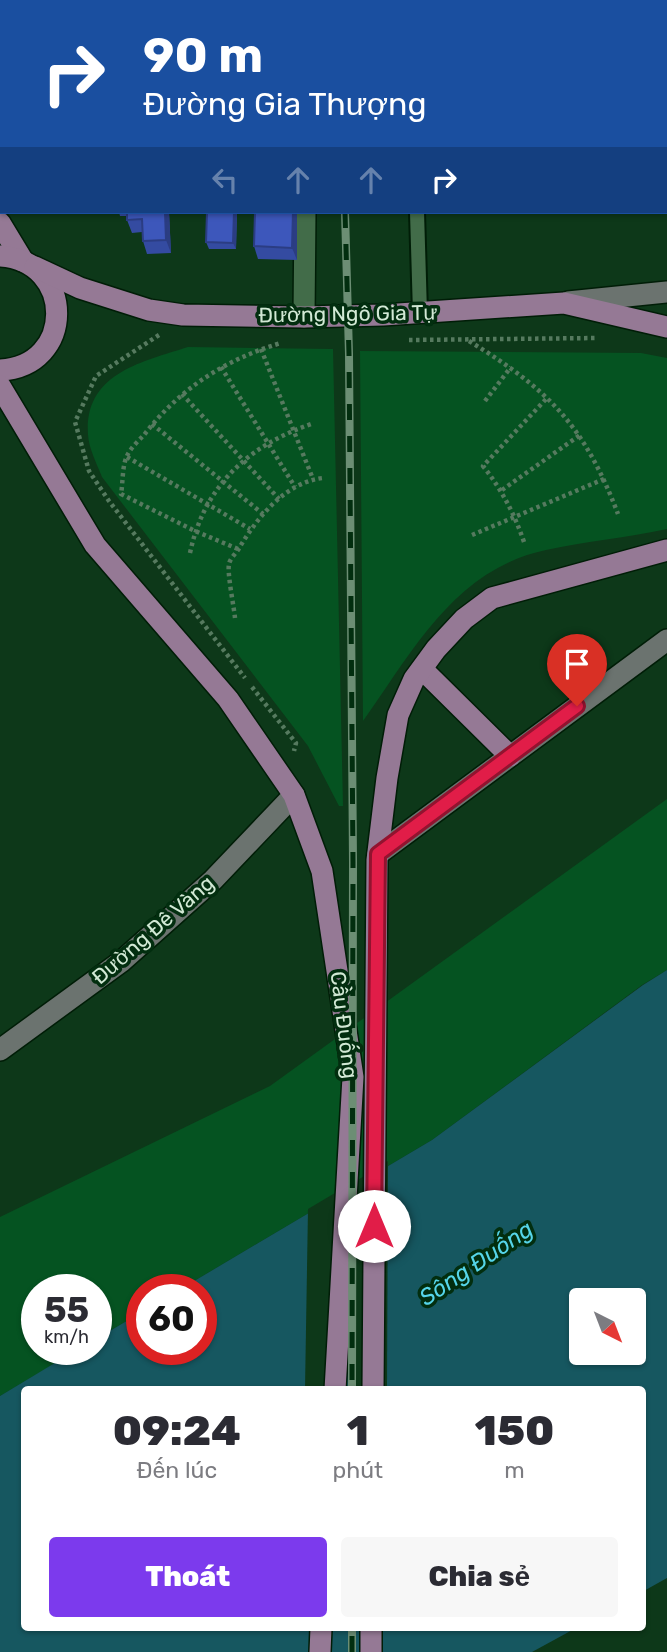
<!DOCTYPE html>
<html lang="vi">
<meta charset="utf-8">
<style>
:root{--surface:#fff;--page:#f7f7f7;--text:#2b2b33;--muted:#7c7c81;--accent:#7c3aed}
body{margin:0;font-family:Rubik,sans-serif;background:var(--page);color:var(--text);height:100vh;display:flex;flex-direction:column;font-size:26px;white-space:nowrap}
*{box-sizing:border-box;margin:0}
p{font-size:23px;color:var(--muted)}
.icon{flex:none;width:38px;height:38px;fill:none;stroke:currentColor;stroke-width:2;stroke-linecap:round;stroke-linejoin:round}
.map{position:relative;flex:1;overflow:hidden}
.sheet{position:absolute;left:21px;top:1386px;width:625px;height:245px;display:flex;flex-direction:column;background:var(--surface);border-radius:7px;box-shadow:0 2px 5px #0004}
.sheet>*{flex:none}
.hud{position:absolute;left:0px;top:0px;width:668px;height:214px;box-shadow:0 2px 5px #0004;background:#1a4fa0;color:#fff;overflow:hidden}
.needle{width:46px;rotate:138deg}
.fabs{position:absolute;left:569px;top:1288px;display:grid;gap:14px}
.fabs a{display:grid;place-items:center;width:77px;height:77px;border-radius:7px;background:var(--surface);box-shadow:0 2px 5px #0004;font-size:35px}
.speed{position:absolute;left:21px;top:1274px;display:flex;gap:14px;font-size:35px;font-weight:700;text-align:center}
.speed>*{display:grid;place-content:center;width:91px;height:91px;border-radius:50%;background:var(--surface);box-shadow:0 2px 5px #0004;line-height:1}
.speed small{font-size:18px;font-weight:400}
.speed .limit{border:10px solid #d22;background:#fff;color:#111}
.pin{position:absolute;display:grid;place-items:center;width:60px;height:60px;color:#fff;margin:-72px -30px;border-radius:50% 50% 50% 0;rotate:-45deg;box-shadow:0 0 7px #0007}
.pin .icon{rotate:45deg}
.me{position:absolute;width:77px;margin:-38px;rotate:0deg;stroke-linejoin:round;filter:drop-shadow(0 0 5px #0008)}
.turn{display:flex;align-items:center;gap:24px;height:147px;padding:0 28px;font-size:32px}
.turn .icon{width:91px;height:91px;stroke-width:2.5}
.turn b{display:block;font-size:49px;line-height:60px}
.lanes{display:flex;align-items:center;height:66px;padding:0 28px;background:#0003;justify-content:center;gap:35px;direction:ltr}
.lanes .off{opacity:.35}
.eta{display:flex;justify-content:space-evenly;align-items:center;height:119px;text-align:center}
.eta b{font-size:42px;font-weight:800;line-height:49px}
.button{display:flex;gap:14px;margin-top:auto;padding:14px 28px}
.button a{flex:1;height:80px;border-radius:7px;background:var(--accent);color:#fff;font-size:28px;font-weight:800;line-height:80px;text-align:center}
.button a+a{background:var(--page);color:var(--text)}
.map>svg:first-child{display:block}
.green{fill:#055321}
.water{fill:#165760;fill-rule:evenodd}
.pier{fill:#0d3819}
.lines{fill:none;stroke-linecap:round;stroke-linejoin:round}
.lane-casing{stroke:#001d07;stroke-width:18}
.street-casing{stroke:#001d07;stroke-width:24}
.secondary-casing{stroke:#001d07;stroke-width:24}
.primary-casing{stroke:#001d07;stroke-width:24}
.path{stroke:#567a5f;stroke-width:4.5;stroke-dasharray:3.5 3.5;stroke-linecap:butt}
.lane{stroke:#426c49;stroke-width:14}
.street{stroke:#426c49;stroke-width:21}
.secondary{stroke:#6b736f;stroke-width:21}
.primary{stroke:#957995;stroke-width:21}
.rail-casing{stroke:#6c8e74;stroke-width:8}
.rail{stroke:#022e0f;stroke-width:5;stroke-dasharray:16;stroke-linecap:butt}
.wall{fill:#344ba1}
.shaded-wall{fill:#2b3d83}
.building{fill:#3d57bb;stroke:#2b3d83;stroke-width:2}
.route-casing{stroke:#92132f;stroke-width:18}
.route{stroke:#e11d48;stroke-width:12}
.labels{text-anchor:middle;stroke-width:7;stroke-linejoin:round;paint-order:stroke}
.street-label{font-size:21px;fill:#d2e9d5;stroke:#022e0f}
.water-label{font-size:23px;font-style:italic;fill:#55d5e9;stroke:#022e0f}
</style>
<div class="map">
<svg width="667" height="1652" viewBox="0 0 667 1652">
<rect width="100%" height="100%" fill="#0d3819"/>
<g class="green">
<path d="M188 347 333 349 343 806H339L308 746 102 477C97 464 89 449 88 435 84 373 142 362 188 347Z"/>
<path d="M360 351 641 353 667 358V529C627 538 586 541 546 550 455 569 413 651 363 721Z"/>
<polygon points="667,799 667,970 642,985 432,1140 179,1290 142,1290 142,1312 96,1339 96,1290 37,1290 37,1349 79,1349 0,1396 0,1217 270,1086"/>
</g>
<path class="water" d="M667 970V1578L642 1592V1390H24V1628H576L532 1652H0V1396L78 1349H96V1339L142 1312V1349H201V1290H179L432 1140 643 985ZM581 1300H634V1353H581Z"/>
<g class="pier">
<polygon points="388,1161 387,1389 352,1389 353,1183"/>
<polygon points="345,1187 332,1389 305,1389 308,1209"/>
</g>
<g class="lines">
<defs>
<g id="lane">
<polyline points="411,2 411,0"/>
<polyline points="620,2 620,0"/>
<polyline points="417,212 420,313"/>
</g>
<g id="street">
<polyline points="309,2 309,0"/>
<polyline points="304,317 305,212"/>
</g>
<g id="secondary">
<polyline points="568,302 667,292"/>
<polyline points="378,854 667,640"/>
<polyline points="0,1050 122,961 213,880 294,795"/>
</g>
<g id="primary">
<polyline points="0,223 23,261"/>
<path d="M0 256C76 261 75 367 0 370"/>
<polyline points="35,267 80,288 149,310 183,315 304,317 383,315 564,303 667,327"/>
<polyline points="0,386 95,545 228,699 294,795 322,871 353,1077 335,1390"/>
<polyline points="422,669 510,756"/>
<polyline points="373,1390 377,860 387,778 398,715 414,679 436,649 464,619 492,598 667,550"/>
<polyline points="320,1652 321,1628"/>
<polyline points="371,1652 371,1628"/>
</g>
</defs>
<use href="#lane" class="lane-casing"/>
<use href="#street" class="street-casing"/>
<use href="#secondary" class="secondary-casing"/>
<use href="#primary" class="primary-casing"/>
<g class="path">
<polyline points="159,335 96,376 75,422 89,471 109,501 245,678"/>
<polyline points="409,340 597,338"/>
<path d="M469 341C549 390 584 425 618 514"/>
<polyline points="261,349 313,479"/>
<polyline points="221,367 295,487"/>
<polyline points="182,394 279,499"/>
<polyline points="485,401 511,367"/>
<polyline points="152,424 263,514"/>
<polyline points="127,457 250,529"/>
<polyline points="502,490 580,435"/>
<polyline points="472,535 604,479"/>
<path d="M524 542C514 513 502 490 483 466L548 397"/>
<path d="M238 549 195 531 121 494C123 483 122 466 127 456 130 449 138 441 144 435 179 389 226 359 281 343"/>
<path d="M190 553C204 486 248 446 311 424"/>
<path d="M235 618C234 607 227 573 229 564 230 559 235 554 238 550 256 519 285 482 323 478"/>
<polyline points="252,687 296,743 294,751"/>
</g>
<use href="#lane" class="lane"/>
<use href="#street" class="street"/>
<use href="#secondary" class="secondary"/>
<use href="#primary" class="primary"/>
<defs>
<g id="rail">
<polyline points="346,2 346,0"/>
<polyline points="345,212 349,354 353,862 352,1390"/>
<polyline points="352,1652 352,1628"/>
</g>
</defs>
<use href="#rail" class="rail-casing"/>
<use href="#rail" class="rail"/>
</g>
<g class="wall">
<polygon points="119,212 169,212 171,253 147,254 143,241 142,232 132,233 127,220 127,216 120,216"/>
<polygon points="207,212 237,212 236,249 209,249 206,242"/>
<polygon points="255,212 297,212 297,260 258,259 254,246"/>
</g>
<g class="shaded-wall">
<polygon points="165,212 169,212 171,253 166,240"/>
<polygon points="234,212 237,212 236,249 233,243"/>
<polygon points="293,212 297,212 297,260 292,248"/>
</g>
<g class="building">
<rect x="35" y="0" width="40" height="2"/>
<rect x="83" y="0" width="58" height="2"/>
<rect x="190" y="0" width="77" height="2"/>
<polygon points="127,212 165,212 166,240 143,241 142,219 127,220"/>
<polygon points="207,212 234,212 233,243 206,242"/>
<polygon points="255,212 293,212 292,248 254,246"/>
</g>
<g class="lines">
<defs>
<polyline id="route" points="374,1226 378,854 577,706"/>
</defs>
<use href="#route" class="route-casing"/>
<use href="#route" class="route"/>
</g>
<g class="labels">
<g class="street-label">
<text transform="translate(348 314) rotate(-1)" y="7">Đường Ngô Gia Tự</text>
<text transform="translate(153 930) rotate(-41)" y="7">Đường Đê Vàng</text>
<text transform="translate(344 1025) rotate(83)" y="7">Cầu Đuống</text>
</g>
<g class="water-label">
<text transform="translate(476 1263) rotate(-34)" y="8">Sông Đuống</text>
</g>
</g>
</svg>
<div class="fabs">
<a><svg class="needle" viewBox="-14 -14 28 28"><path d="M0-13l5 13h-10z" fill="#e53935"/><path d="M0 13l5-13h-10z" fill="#7c7c81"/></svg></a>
</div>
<div class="speed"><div>55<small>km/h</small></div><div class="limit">60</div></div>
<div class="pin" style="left:577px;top:706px;background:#d93025"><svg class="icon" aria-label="arrive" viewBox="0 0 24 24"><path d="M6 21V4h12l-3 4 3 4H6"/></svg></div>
<svg class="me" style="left:374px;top:1226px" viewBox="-20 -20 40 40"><circle r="19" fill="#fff"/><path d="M0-13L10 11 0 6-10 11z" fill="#e11d48"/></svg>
<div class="hud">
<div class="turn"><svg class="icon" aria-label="right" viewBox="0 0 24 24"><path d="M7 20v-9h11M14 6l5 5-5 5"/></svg><div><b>90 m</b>Đường Gia Thượng</div></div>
<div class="lanes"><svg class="icon off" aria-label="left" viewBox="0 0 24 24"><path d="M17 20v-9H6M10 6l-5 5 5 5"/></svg><svg class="icon off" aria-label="ahead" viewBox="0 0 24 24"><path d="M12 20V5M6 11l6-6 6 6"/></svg><svg class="icon off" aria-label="ahead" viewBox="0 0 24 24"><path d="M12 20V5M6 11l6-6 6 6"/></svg><svg class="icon" aria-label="right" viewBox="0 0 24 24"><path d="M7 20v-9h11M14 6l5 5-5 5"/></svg></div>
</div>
<section class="sheet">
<div class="eta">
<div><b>09:24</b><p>Đến lúc</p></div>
<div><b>1</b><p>phút</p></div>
<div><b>150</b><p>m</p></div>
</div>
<div class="button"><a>Thoát</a><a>Chia sẻ</a></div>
</section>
</div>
